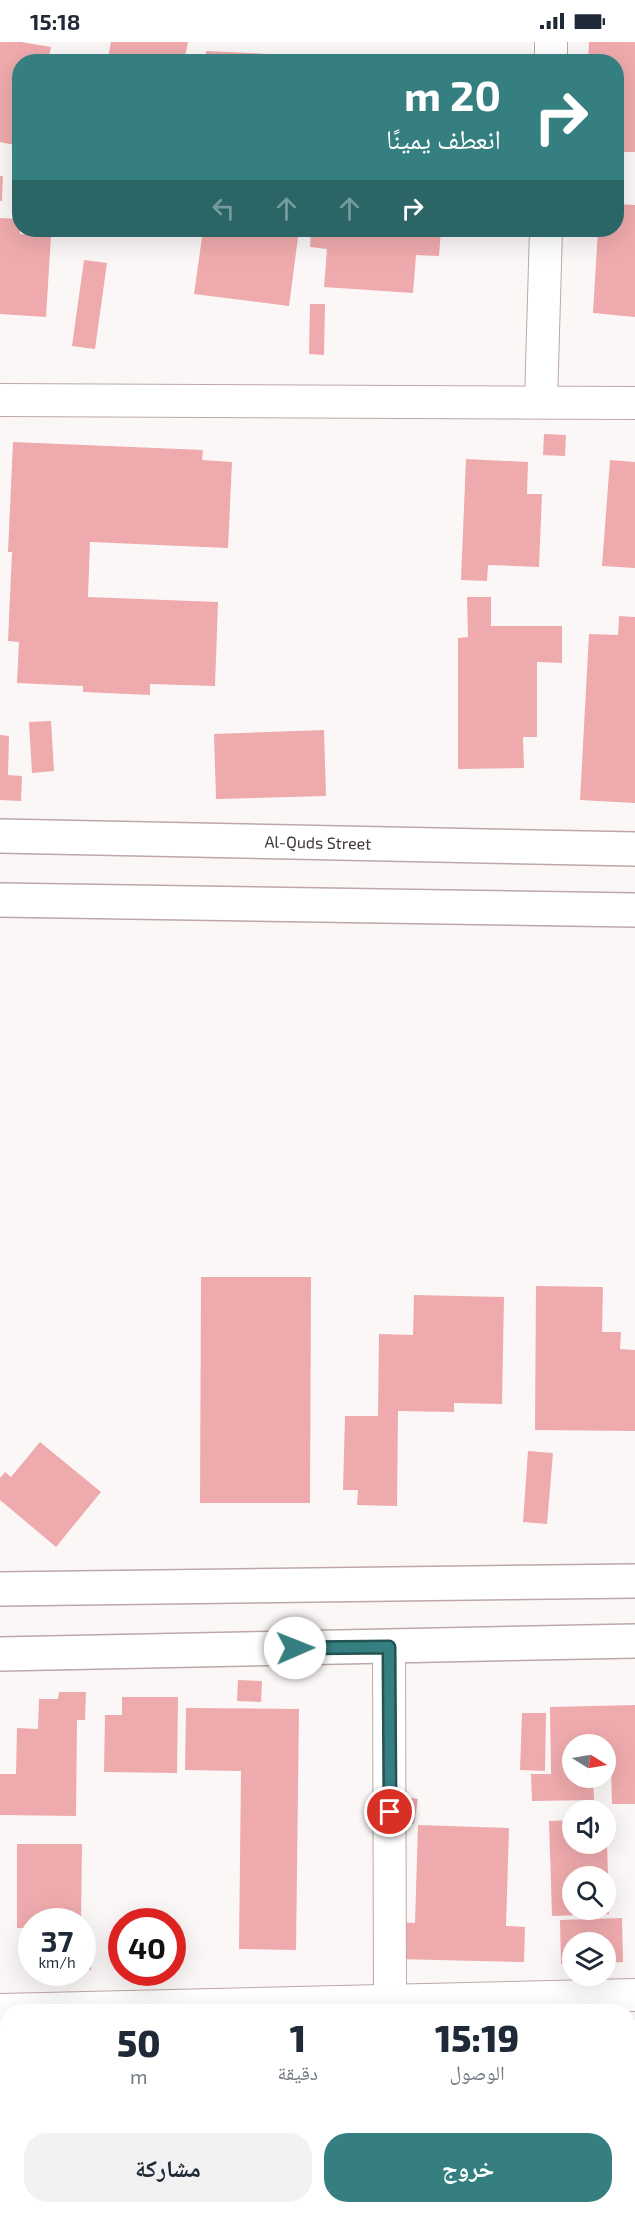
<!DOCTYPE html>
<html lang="ar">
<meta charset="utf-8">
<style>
:root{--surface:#fff;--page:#f2f2f3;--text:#1f2937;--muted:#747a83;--accent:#367f80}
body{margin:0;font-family:"Exo 2","Noto Naskh Arabic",sans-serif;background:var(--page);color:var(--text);direction:rtl;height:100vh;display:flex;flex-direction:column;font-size:22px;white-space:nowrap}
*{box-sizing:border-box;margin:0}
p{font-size:20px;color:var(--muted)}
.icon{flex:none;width:33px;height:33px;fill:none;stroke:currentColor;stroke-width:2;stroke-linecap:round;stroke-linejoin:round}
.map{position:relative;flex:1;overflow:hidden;direction:ltr}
.details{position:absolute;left:0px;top:1962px;width:636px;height:210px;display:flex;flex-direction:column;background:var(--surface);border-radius:24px 24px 0 0;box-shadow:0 6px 24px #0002;direction:rtl}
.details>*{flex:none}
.hud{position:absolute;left:12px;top:12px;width:612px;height:183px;border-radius:24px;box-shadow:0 6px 24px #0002;direction:rtl;background:#367f80;color:#fff;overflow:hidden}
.needle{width:39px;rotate:101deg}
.tools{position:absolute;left:562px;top:1692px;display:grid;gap:12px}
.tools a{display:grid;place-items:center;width:54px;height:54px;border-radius:50%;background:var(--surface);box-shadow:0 6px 24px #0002;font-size:30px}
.speed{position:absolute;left:18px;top:1866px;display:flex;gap:12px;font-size:30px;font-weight:700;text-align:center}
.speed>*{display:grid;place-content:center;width:78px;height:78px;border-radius:50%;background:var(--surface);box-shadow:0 6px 24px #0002;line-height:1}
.speed small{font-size:15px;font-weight:400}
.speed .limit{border:9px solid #d22;background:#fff;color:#111}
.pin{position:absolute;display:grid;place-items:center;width:51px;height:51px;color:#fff;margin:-26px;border:3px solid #fff;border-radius:50%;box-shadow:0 2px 6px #0007}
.me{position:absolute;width:66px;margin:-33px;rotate:89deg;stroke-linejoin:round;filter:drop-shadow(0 0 4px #0008)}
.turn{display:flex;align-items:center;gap:21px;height:126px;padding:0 24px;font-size:27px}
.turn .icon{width:78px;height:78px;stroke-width:2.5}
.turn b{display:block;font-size:42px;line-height:51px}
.lanes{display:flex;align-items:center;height:57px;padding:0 24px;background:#0003;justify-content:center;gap:30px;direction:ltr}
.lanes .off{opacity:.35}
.eta{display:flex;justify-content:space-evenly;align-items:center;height:102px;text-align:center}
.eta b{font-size:36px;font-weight:800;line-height:42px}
.primary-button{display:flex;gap:12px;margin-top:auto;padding:12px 24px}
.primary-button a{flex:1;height:69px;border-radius:24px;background:var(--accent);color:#fff;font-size:24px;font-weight:800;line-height:69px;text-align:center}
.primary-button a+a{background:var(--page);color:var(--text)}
.status{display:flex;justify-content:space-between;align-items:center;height:42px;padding:0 30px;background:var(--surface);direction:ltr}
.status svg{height:16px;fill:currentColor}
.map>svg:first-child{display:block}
.building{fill:#efaaad}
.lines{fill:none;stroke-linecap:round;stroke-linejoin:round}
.street-casing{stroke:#bda7a8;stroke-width:34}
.secondary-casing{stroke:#bda7a8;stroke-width:36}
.street{stroke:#fff;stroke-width:32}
.secondary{stroke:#fff;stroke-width:33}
.route-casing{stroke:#235353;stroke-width:15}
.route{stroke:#367f80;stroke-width:10}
.labels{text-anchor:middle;stroke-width:4.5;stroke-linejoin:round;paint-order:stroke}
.street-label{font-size:16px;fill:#3f3636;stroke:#fff}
</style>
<div class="status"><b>15:18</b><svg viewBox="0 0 49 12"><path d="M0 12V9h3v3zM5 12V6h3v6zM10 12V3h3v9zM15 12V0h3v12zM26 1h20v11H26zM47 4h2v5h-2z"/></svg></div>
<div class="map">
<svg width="635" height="2172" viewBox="0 0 635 2172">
<rect width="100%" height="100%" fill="#fcf7f7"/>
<g class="building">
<polygon points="0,0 21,0 51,5 48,20 20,20 20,104 0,100"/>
<polygon points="111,0 188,0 184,20 107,20"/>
<polygon points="589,0 635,0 635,110 616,110 616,20 588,20"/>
<polygon points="206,9 376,17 375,20 205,20"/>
<polygon points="78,15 99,18 99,20 77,20"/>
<polygon points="0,134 3,134 2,159 0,159"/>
<polygon points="616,162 635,163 635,275 593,271 598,188 616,188"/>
<polygon points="0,176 20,177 20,192 51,194 46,275 0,272"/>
<polygon points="203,188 299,188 289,264 194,252"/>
<polygon points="311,188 441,188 439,214 416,213 413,251 324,245 327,207 310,205"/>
<polygon points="84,218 107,221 95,307 72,304"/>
<polygon points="310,262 325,262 324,313 309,312"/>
<polygon points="544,392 566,393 565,414 543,413"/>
<polygon points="13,400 203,408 202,418 232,420 228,506 90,500 88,555 218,560 215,644 150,642 150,653 83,650 83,644 17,641 19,600 8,599 12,510 8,510"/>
<polygon points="466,417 528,420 527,452 542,452 539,525 488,523 487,539 461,538"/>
<polygon points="610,418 635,420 635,526 602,524"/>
<polygon points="467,555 491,555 491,584 562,584 562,621 537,620 537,695 523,695 524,726 458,727 458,596 468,595"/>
<polygon points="619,574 635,575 635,761 580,758 589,592 618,593"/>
<polygon points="51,679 54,729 32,731 29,680"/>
<polygon points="324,688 326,754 216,757 214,692"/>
<polygon points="0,693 9,694 8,733 22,734 21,759 0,758"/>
<polygon points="201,1235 311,1235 310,1461 200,1461"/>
<polygon points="536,1244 603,1245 602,1290 621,1290 620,1307 635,1308 635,1389 535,1388"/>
<polygon points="414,1253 504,1255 502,1362 454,1361 454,1370 398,1369 397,1464 357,1463 358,1448 343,1448 345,1374 378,1374 379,1292 413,1293"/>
<polygon points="40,1400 101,1450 56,1505 0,1458 0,1436 5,1430 11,1435"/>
<polygon points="528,1409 553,1411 547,1482 523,1480"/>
<polygon points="238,1638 262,1639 261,1660 237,1659"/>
<polygon points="59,1650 86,1650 85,1678 77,1678 76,1774 0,1773 0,1732 16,1732 17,1686 38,1687 39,1657 58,1657"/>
<polygon points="122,1655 178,1655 177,1731 104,1730 105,1673 122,1673"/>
<polygon points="635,1663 635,1762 612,1762 611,1725 606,1725 606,1702 573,1702 573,1736 593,1736 594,1758 532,1759 531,1732 551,1732 550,1665"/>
<polygon points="186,1666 299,1667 296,1908 239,1907 241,1729 185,1728"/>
<polygon points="522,1671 546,1671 545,1729 520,1728"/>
<polygon points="394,1753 418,1757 414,1782 390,1778"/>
<polygon points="573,1778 573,1802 607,1802 608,1834 573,1834 573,1868 606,1868 606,1838 608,1838 609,1872 552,1874 549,1779"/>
<polygon points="418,1783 509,1786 506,1884 525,1885 524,1920 396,1917 397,1880 415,1881"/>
<polygon points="17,1802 82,1802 81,1880 32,1880 32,1886 17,1886"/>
<polygon points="622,1876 623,1920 606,1921 606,1900 573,1900 573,1922 561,1922 560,1878"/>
<rect x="82" y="1903" width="9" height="25"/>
<polygon points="0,2152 8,2152 8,2164 21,2164 21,2172 0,2172"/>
<polygon points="30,2164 91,2164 91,2172 31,2172"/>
<rect x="136" y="2164" width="47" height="8"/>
<rect x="230" y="2164" width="57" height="8"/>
<polygon points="319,2164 395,2164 395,2172 320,2172"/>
<rect x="409" y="2164" width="73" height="8"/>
<rect x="528" y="2164" width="82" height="8"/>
</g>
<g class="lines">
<defs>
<g id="street">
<polyline points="551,20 551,0"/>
<polyline points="0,358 635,361"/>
<polyline points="541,360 546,188"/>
<polyline points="389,1604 390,1959"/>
<polyline points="0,1968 635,1953"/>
</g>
<g id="secondary">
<path id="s1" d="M0 794 635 807"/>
<polyline points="0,858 635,868"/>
<polyline points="0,1547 635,1539"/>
<polyline points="0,1612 635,1599"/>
</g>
</defs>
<use href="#street" class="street-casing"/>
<use href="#secondary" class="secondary-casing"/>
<use href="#street" class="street"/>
<use href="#secondary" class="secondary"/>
</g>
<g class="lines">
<defs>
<polyline id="route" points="295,1606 389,1605 390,1770"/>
</defs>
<use href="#route" class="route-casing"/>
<use href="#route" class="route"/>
</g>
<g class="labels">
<g class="street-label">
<text dy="6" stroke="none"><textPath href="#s1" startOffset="318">Al-Quds Street</textPath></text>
</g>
</g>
</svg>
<div class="tools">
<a><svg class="needle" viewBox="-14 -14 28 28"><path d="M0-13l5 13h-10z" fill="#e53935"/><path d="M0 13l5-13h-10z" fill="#747a83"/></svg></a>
<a><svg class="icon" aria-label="sound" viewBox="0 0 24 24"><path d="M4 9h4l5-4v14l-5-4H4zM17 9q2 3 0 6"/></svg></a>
<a><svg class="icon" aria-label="search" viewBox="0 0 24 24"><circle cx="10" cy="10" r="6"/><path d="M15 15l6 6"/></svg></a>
<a><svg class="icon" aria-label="layers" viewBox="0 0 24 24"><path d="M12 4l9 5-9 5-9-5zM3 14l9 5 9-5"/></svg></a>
</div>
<div class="speed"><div>37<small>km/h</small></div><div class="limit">40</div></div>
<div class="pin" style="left:390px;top:1770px;background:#d93025"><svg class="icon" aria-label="arrive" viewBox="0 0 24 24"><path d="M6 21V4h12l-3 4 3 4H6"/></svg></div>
<svg class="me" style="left:295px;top:1606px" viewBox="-20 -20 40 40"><circle r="19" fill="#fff"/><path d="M0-13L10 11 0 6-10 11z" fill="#367f80"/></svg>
<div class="hud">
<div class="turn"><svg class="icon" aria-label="right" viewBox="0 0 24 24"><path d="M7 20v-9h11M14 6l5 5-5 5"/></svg><div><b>20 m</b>انعطف يمينًا</div></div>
<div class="lanes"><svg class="icon off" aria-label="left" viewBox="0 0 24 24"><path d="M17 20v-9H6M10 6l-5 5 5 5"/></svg><svg class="icon off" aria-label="ahead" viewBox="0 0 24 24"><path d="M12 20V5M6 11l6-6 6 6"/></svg><svg class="icon off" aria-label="ahead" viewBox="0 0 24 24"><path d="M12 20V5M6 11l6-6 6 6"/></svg><svg class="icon" aria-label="right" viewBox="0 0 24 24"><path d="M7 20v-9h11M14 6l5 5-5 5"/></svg></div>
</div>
<section class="details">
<div class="eta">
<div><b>15:19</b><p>الوصول</p></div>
<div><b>1</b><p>دقيقة</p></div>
<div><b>50</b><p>m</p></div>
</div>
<div class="primary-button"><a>خروج</a><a>مشاركة</a></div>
</section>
</div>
